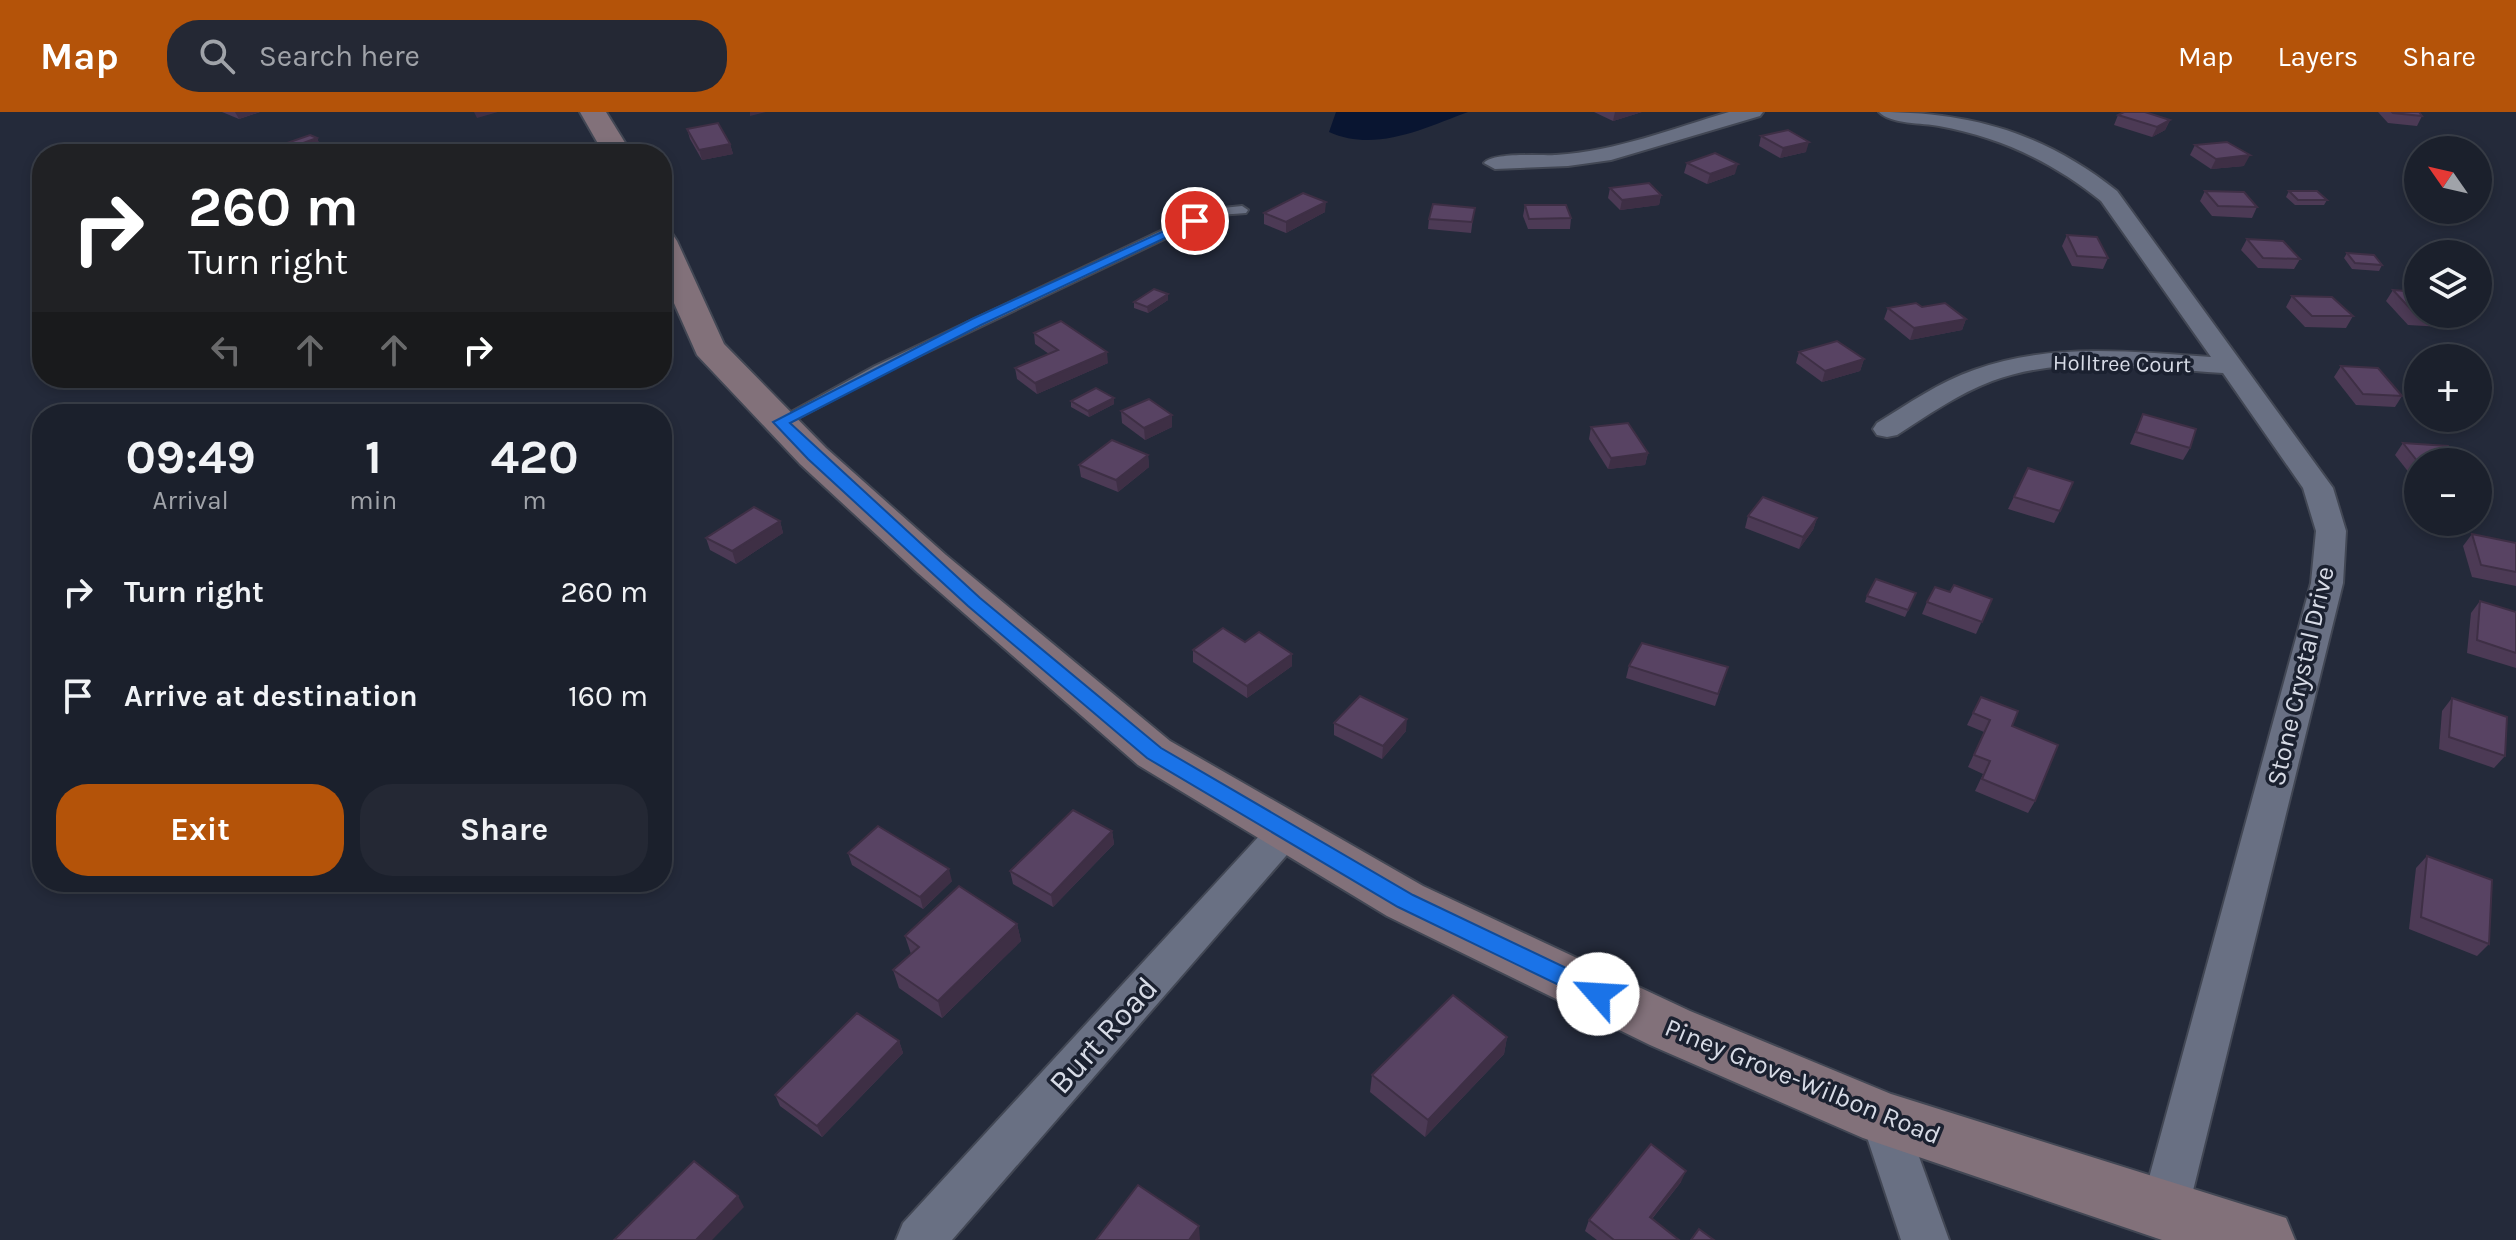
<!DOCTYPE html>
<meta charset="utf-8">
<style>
:root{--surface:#1b202c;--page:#242834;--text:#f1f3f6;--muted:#a0a3a9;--line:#393e48;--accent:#b45309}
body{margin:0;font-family:Karla,sans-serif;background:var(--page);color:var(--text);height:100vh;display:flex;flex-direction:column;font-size:30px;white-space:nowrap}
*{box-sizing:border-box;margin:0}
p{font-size:26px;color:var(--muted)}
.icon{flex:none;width:44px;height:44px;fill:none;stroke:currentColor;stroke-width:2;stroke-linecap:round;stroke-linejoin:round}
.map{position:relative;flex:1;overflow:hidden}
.drawer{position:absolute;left:32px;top:292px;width:640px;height:488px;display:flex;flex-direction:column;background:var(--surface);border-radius:32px;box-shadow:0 4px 12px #0003,0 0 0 2px var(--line)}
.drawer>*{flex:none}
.guide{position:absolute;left:32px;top:32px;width:640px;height:244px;border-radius:32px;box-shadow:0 4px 12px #0003,0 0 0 2px var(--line);background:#202124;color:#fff;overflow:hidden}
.needle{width:52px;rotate:304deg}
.buttons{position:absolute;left:2404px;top:24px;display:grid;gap:16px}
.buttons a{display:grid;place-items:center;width:88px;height:88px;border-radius:50%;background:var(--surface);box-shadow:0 4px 12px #0003,0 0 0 2px var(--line);font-size:40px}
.pin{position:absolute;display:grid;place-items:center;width:68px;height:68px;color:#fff;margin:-34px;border:4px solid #fff;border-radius:50%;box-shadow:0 2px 8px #0007}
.me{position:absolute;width:88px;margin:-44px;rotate:296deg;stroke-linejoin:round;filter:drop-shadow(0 0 6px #0008)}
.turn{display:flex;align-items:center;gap:28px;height:168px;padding:0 24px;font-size:36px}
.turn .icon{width:104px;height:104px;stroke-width:2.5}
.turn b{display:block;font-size:56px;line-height:68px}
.lanes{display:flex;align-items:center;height:76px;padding:0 24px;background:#0003;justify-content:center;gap:40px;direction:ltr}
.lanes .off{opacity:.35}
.eta{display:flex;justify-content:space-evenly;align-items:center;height:136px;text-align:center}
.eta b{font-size:48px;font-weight:700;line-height:56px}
.action{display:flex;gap:16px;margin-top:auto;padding:16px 24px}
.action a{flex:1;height:92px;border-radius:32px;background:var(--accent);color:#fff;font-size:32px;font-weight:700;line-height:92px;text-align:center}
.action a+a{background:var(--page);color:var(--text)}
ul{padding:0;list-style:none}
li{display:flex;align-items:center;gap:24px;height:104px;padding:0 24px}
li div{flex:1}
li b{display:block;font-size:30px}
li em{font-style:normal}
header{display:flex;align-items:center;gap:48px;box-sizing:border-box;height:112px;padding:0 40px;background:var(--accent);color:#fff}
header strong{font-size:38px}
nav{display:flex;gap:44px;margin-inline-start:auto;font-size:28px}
.search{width:560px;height:72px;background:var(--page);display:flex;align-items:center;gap:20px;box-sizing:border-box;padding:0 28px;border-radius:32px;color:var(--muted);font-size:30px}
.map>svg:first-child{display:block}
.water{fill:#091531}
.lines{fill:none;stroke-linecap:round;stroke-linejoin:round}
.lane-casing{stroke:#424754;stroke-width:4}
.street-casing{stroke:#424754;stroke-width:4}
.secondary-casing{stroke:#424754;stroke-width:4}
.lane{fill:#697083;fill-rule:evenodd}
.street{fill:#697083;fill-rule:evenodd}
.secondary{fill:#82717a;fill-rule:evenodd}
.wall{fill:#4c3a55}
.shaded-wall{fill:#3e2f45}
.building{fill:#584363;stroke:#3e2f45;stroke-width:2}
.route{fill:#1a73e8;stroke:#114b97;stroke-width:2}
.labels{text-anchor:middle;stroke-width:7;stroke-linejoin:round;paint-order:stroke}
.far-street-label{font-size:22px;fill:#d7dbe6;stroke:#1b2130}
.street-label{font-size:26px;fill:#d7dbe6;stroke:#1b2130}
.near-street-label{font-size:32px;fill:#d7dbe6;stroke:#1b2130}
</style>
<header>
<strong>Map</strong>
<div class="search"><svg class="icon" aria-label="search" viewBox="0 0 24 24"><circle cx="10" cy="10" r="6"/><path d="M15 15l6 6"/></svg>Search here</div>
<nav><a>Map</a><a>Layers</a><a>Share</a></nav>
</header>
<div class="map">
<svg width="2516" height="1128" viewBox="0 0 2516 1128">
<rect width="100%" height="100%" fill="#242a3a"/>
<path class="water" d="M1336 0H1468C1424 16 1376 41 1329 20Z"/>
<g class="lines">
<defs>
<polygon id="lane" points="1242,94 1248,98 1246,101 1219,103 1177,121 885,260 785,313 775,313 773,310 875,254 1169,115 1213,97"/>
<g id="street">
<path d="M1729 0H1763L1760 4 1611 48 1568 54 1495 57 1484 51C1493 40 1540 44 1556 43 1617 39 1671 17 1729 0Z"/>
<path d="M1879 0C1971 0 2044 21 2117 79L2333 376 2346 419 2343 471 2188 1099 2181 1115 2164 1122 2147 1115 2140 1099 2311 471 2316 419 2303 376 2223 261C2148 256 2065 242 1992 269 1958 282 1928 303 1897 323L1887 325 1877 323 1873 317 1877 311C1908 292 1939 270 1974 258 2051 230 2132 240 2211 245L2101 89C2053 50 2000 25 1939 14 1923 11 1890 12 1879 0Z"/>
<polygon points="1286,704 1299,709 1305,719 1299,729 952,1128 896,1128 903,1111 1273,709"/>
<polygon points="1884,986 1900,992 1949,1128 1901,1128 1861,1007 1868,992"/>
</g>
<g id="secondary">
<polygon points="580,0 606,0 632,42 604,42"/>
<polygon points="662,120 673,123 677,129 724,232 826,336 946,443 1170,629 1423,774 1690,899 1891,982 2286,1106 2295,1128 2162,1128 1863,1026 1650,933 1387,804 1138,653 918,461 800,352 697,243 662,164"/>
</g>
</defs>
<use href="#lane" class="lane-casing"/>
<use href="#street" class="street-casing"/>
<use href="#secondary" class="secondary-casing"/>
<use href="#lane" class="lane"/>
<use href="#street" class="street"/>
<use href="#secondary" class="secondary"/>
</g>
<g class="wall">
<polygon points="222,0 260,0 239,7"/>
<polygon points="1594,0 1642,0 1613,9"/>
<polygon points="2378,0 2419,0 2422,4 2417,14 2388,11"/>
<polygon points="2118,3 2170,8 2165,18 2152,25 2114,13"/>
<polygon points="687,17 730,32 733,42 702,48 690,27"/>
<polygon points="1761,24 1806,40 1780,46 1759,34"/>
<polygon points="317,26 319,31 297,39 290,36 287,31"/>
<polygon points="2195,33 2244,54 2211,57 2190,43"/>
<polygon points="1687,51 1735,62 1707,72 1684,61"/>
<polygon points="1610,76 1661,83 1659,93 1620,98 1608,86"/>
<polygon points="2205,79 2257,95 2252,106 2212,104 2200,89"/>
<polygon points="2289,79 2327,88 2324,93 2295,93 2286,85"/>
<polygon points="1525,93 1571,106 1570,117 1528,117 1523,104"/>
<polygon points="1325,100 1286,121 1264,112 1264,101"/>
<polygon points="1473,106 1471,121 1428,117 1429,107"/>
<polygon points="2067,123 2108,146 2103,157 2072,154 2062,134"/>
<polygon points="2247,127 2300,147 2294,157 2258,156 2241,138"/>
<polygon points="2347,141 2382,153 2379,159 2352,157 2344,146"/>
<polygon points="2393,178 2449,204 2442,215 2408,213 2386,189"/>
<polygon points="1168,182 1168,188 1148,201 1134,196 1134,190"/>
<polygon points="2292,184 2353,204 2346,216 2305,215 2286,195"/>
<polygon points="1888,196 1966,207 1962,218 1910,228 1884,207"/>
<polygon points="1034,221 1108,251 1037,282 1017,267 1015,256 1049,242 1035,232"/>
<polygon points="1799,240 1864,247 1860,259 1822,270 1796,251"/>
<polygon points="2341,254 2402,284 2395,295 2356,293 2334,265"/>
<polygon points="1071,289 1114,292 1089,305 1071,295"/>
<polygon points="1121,299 1172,303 1172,315 1145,328 1122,311"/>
<polygon points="2143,302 2190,336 2183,348 2130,332"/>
<polygon points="1591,315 1648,341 1645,353 1608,357 1589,327"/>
<polygon points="2403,331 2418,350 2418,372 2395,343"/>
<polygon points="1148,343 1149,355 1118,380 1081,365 1079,353"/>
<polygon points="2028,356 2060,399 2054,411 2008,397"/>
<polygon points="1748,404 1817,406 1813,418 1799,437 1745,416"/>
<polygon points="780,409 783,421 736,452 710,438 706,426"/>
<polygon points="2472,422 2516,431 2516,474 2472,465 2463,434"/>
<polygon points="1950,480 1992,487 1976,522 1922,502 1927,490"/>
<polygon points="1916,481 1905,505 1865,490 1867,484"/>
<polygon points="2480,489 2516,500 2516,556 2467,541 2471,501"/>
<polygon points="1245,530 1292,554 1247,586 1193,550 1193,538"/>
<polygon points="1629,554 1728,555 1715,594 1626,566"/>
<polygon points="1981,585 2012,614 2035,689 2028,701 1975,679 1983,662 1968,655 1984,620 1967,613"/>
<polygon points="2452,586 2505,644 2494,656 2439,637 2442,599"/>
<polygon points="1334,611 1406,619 1382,647 1334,623"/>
<polygon points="1112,719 1114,732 1053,795 1013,772 1010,759"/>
<polygon points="848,741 952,769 923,797 852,753"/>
<polygon points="2427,744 2489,832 2477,844 2409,817 2416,756"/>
<polygon points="1017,812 1021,829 942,906 899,876 893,858 911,842 905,824"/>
<polygon points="1507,925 1504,942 1425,1025 1370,980 1372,963"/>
<polygon points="899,929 903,941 822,1025 780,994 775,983"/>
<polygon points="1681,1070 1652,1107 1679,1128 1597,1128 1585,1119 1589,1108"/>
</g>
<g class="shaded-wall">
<polygon points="235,0 260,0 239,7"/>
<polygon points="474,0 498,0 477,6"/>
<polygon points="750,0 766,0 750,4"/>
<polygon points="1615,0 1642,0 1613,9"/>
<polygon points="2170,8 2165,18 2152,25 2157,15"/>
<polygon points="317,26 319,31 297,39 295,34"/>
<polygon points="1809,30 1806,40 1780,46 1783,36"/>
<polygon points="730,32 733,42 702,48 699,38"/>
<polygon points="2250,43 2244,54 2211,57 2216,47"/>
<polygon points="1738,52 1735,62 1707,72 1710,62"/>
<polygon points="1661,83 1659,93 1620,98 1622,88"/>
<polygon points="1326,90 1325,100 1286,121 1286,110"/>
<polygon points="1168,182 1168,188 1148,201 1147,195"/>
<polygon points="1966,207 1962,218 1910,228 1914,216"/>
<polygon points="1107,240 1108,251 1037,282 1035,271"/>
<polygon points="1864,247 1860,259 1822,270 1825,259"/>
<polygon points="1114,286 1114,292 1089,305 1088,299"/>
<polygon points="1172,303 1172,315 1145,328 1144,316"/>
<polygon points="1648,341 1645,353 1608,357 1611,346"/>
<polygon points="1148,343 1149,355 1118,380 1116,368"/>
<polygon points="1817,406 1813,418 1799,437 1803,425"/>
<polygon points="780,409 783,421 736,452 732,439"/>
<polygon points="1292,542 1292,554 1247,586 1247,574"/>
<polygon points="1407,607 1406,619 1382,647 1383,634"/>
<polygon points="1112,719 1114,732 1053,795 1051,783"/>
<polygon points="949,757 952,769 923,797 920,785"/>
<polygon points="1017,812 1021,829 942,906 938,889"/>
<polygon points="1507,925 1504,942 1425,1025 1428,1008"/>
<polygon points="899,929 903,941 822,1025 817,1014"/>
<polygon points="1686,1059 1681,1070 1645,1115 1650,1105"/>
<polygon points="738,1084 744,1095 712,1128 696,1128"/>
<polygon points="1199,1114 1200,1128 1189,1128"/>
</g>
<g class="building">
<polygon points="2124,0 2145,0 2170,8 2157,15 2118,3"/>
<polygon points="2392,0 2419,0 2422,4 2393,1"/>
<polygon points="718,11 730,32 699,38 687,17"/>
<polygon points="1788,18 1809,30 1783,36 1761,24"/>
<polygon points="310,23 317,26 295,34 287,31"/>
<polygon points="2227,30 2250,43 2216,47 2195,33"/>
<polygon points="524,34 529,42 495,42 494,41"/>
<polygon points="322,36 336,42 305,42"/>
<polygon points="1715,41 1738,52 1710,62 1687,51"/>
<polygon points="1649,71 1661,83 1622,88 1610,76"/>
<polygon points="2205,79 2244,80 2257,95 2218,94"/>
<polygon points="2289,79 2317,79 2327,88 2298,88"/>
<polygon points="1303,81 1326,90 1286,110 1264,101"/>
<polygon points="1433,92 1475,96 1472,110 1429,107"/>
<polygon points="1525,93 1566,93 1571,106 1529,107"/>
<polygon points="2067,123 2097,125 2108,146 2077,144"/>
<polygon points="2247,127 2283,129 2300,147 2263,146"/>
<polygon points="2347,141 2374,143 2382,153 2355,151"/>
<polygon points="1154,177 1168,182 1147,195 1134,190"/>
<polygon points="2393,178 2418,180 2418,202 2447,202 2449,204 2415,202"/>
<polygon points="2292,184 2332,185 2353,204 2312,204"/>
<polygon points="1916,191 1922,195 1945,191 1966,207 1914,216 1888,196"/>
<polygon points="1061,209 1107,240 1035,271 1015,256 1058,238 1034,221"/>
<polygon points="1837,229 1864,247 1825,259 1799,240"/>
<polygon points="2341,254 2378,256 2402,284 2363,282"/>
<polygon points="1096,276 1114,286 1088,299 1071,289"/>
<polygon points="1149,287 1172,303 1144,316 1121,299"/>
<polygon points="2143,302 2196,317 2190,336 2136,320"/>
<polygon points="1628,311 1648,341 1611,346 1591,315"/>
<polygon points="1112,328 1148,343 1116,368 1079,353"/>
<polygon points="2403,331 2448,334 2462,350 2418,350"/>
<polygon points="2028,356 2073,370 2060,399 2014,385"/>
<polygon points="1763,385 1817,406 1803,425 1748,404"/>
<polygon points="754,395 780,409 732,439 706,426"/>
<polygon points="2472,422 2516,431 2516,460 2481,453"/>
<polygon points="1876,467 1916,481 1908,498 1867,484"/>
<polygon points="1954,473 1992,487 1982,510 1927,490 1935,475 1950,480"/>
<polygon points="2480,489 2516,500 2516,541 2477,528"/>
<polygon points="1223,516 1245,530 1259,520 1292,542 1247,574 1193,538"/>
<polygon points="1642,531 1728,555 1718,582 1629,554"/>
<polygon points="1360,584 1407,607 1383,634 1334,611"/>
<polygon points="1981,585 2018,599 2012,614 2058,633 2035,689 1982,667 1990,649 1974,643 1990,608 1973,601"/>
<polygon points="2452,586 2507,605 2505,644 2449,625"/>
<polygon points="1073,698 1112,719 1051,783 1010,759"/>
<polygon points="878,714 949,757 920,785 848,741"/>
<polygon points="2427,744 2492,768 2489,832 2421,805"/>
<polygon points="959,774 1017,812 938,889 893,858 919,835 905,824"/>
<polygon points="1453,883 1507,925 1428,1008 1372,963"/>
<polygon points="857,901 899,929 817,1014 775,983"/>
<polygon points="1651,1032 1686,1059 1650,1105 1679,1128 1614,1128 1589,1108"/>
<polygon points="694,1049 738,1084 696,1128 614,1128"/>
<polygon points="1138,1073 1199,1114 1189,1128 1096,1128"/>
<polygon points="1699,1117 1714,1128 1691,1128"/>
</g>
<polygon class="route" points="1190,107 1201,109 981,213 790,311 980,486 1161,636 1413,783 1606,875 1609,882 1606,888 1598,891 1590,888 1398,795 1147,646 968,494 808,347 773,310 972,207"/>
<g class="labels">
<g class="far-street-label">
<text transform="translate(2122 251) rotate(1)" y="8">Holltree Court</text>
</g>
<g class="street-label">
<text transform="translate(2300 564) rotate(-77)" y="9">Stone Crystal Drive</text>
<text transform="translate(1803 969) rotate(22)" y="9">Piney Grove-Wilbon Road</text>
</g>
<g class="near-street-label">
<text transform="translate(1103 923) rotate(-48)" y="11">Burt Road</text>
</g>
</g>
</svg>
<div class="buttons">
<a><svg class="needle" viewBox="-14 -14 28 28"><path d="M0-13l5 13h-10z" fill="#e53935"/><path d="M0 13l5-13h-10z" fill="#a0a3a9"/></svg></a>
<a><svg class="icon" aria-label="layers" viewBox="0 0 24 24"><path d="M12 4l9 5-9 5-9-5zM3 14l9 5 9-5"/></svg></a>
<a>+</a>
<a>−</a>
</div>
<div class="pin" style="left:1195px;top:109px;background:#d93025"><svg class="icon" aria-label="arrive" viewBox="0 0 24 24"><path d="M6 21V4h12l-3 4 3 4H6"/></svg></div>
<svg class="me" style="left:1598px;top:882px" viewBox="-20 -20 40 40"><circle r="19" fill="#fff"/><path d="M0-13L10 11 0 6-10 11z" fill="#1a73e8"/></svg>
<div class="guide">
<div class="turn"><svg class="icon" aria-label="right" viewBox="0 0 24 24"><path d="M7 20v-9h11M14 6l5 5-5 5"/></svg><div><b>260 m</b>Turn right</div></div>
<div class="lanes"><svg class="icon off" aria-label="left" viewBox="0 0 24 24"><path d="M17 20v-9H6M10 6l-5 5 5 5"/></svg><svg class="icon off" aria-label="ahead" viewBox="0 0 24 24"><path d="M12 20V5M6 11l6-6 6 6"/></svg><svg class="icon off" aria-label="ahead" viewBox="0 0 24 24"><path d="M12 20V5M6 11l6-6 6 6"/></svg><svg class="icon" aria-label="right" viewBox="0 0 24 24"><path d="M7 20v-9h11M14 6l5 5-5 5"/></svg></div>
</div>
<section class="drawer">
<div class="eta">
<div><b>09:49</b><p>Arrival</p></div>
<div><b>1</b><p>min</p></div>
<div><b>420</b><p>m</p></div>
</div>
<ul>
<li><svg class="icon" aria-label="right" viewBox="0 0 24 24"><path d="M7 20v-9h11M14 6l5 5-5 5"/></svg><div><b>Turn right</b></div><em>260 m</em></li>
<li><svg class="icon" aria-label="arrive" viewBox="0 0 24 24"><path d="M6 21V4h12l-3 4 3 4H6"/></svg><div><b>Arrive at destination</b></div><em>160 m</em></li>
</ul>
<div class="action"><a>Exit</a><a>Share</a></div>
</section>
</div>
